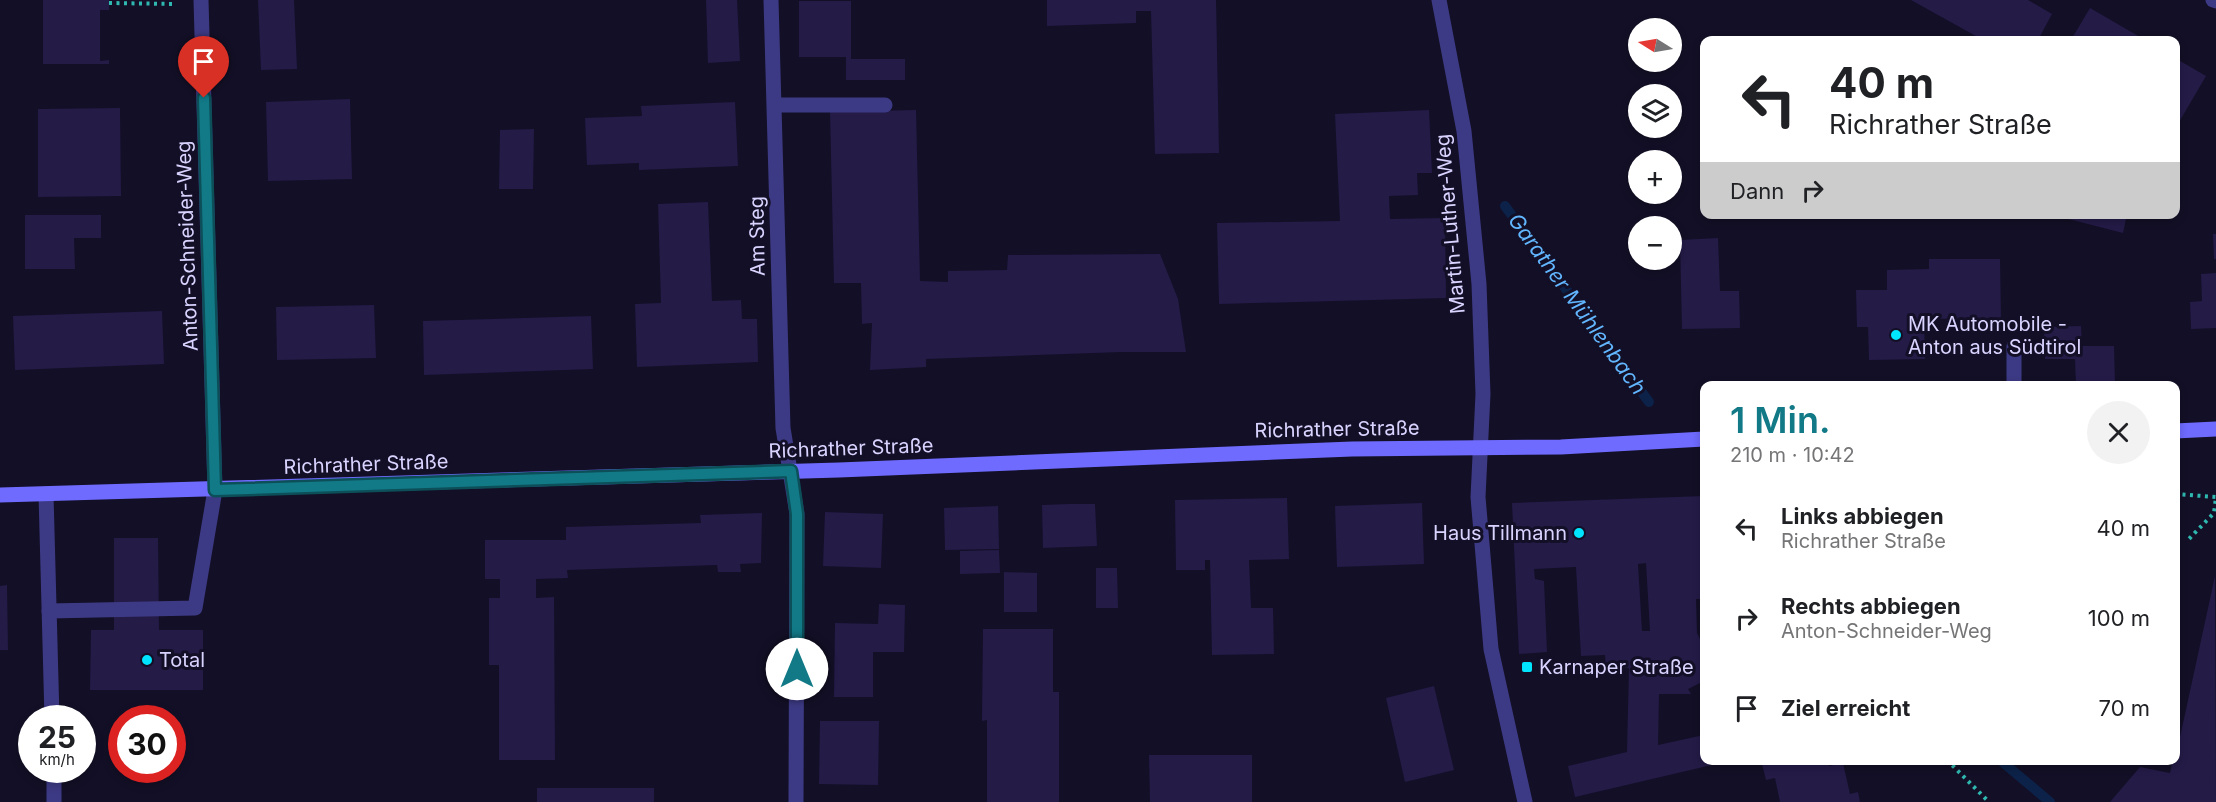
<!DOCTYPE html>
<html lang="de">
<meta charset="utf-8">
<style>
:root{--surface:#fff;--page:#f2f2f2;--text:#202124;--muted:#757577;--accent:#127987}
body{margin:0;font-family:Inter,sans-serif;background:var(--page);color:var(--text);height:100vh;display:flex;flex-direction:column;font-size:22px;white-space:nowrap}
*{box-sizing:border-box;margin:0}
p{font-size:20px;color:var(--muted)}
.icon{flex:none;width:33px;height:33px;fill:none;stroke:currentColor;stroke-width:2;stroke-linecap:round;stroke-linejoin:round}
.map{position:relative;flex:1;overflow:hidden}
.sheet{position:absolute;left:1700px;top:381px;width:480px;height:384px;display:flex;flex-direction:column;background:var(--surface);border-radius:12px;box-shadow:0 3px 9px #0003}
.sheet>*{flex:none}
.banner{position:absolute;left:1700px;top:36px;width:480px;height:183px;border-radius:12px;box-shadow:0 3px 9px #0003;background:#fff;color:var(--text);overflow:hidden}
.needle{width:39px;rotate:281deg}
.fabs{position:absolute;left:1628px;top:18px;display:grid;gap:12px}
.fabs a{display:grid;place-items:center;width:54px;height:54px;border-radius:50%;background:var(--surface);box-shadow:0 3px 9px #0003;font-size:30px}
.speed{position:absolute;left:18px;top:705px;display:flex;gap:12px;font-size:30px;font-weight:700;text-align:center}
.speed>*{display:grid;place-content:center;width:78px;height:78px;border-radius:50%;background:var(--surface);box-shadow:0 3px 9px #0003;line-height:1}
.speed small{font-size:15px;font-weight:400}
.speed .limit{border:9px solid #d22;background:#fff;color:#111}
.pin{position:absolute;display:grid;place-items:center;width:51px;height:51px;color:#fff;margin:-62px -26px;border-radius:50% 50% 50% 0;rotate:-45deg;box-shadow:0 0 6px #0007}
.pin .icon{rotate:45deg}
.me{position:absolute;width:66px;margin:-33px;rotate:0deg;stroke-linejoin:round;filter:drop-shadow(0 0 4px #0008)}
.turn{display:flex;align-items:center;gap:21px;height:126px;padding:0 30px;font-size:27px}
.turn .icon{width:78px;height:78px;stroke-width:2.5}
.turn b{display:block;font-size:42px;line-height:51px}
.then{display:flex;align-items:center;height:57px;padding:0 30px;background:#0003;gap:12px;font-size:22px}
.round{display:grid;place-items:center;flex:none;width:63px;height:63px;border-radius:32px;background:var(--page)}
.head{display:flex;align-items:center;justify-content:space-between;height:102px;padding:0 30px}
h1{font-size:36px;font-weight:600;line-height:45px;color:var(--accent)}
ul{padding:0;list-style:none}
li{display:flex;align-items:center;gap:18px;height:90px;padding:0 30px}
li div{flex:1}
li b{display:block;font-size:22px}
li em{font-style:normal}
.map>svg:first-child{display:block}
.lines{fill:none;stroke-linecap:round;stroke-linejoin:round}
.stream{stroke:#0c2248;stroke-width:10}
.building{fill:#241b47;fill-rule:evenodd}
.path{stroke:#2fb8b0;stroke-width:4;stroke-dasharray:3 4.5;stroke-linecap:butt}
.lane{stroke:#3d3a85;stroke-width:15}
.street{stroke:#3d3a85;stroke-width:15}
.secondary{stroke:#6f6bff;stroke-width:15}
.route-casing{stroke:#0c4f58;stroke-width:15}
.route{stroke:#127987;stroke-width:10}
.poi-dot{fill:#00e5ff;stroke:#130f26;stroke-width:2}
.labels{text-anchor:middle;stroke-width:6;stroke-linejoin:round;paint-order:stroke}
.street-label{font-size:20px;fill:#d9d4ff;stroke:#130f26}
.poi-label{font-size:20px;fill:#d9d4ff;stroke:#130f26;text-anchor:start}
.water-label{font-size:21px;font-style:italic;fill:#62b6ff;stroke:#130f26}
</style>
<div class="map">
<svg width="2216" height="802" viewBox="0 0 2216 802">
<rect width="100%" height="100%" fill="#130f26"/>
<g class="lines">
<g class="stream">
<polyline points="1505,206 1649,402"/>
<polyline points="2000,760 2050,802"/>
</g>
</g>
<g class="building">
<polygon points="43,0 109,0 109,10 100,10 100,61 109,60 109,64 43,64"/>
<polygon points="258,0 294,0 297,69 261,70"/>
<polygon points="706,0 737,0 740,61 708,63"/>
<polygon points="1047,0 1216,0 1219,153 1155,154 1151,11 1136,11 1136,23 1047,26"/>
<polygon points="1911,0 2028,0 2052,14 2038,40 1983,40"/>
<polygon points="799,1 851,1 851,59 905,59 905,80 846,80 846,57 799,57"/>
<polygon points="2090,8 2145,40 2071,40"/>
<polygon points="2175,58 2206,76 2175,129"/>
<polygon points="350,99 352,179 268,181 266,102"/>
<polygon points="735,102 738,166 639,170 639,163 587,165 585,118 642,116 641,106"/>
<polygon points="120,108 121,196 38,197 38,109"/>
<polygon points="916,110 920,281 948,282 948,271 1007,270 1008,255 1160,254 1178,299 1186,352 1121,352 926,359 926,367 870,370 872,323 862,324 861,283 834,283 830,112"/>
<polygon points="1429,110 1432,173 1417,173 1418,195 1389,196 1390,219 1445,218 1446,298 1219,304 1217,223 1340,221 1335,114"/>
<polygon points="534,129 533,189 499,189 500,130"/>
<polygon points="708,202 712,301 741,300 742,319 757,319 758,362 637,367 635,304 661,303 658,204"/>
<polygon points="2049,214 2127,214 2123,233"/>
<polygon points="25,215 101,215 101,238 74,238 75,269 25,269"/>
<polygon points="2213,234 2216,234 2216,259 2214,259"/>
<polygon points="1718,238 1720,291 1739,291 1740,328 1682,329 1680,240"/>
<polygon points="1929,259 2000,259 2001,318 1924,319 1925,359 1869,360 1868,327 1857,327 1856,290 1887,290 1887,270 1929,269"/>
<polygon points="2216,273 2216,328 2191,329 2190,302 2202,301 2201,274"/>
<polygon points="374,305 376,358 277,360 276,307"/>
<polygon points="162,311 164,364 15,370 13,316"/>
<polygon points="591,316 593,369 424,375 423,321"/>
<polygon points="2081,326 2082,346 2114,346 2115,384 2076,385 2075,359 2045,359 2044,327"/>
<path d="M1704 496V599H1696L1697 633 1704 647V681L1688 689 1691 694H1659L1658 745 1704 735V760L1729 761 1575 797 1568 766 1627 752 1629 668 1606 669 1605 655 1581 656 1576 567 1534 569 1535 579 1544 581 1547 652 1519 654 1512 503ZM1646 563 1650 631H1642L1638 564Z"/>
<polygon points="1287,498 1289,559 1249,560 1251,608 1273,608 1274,654 1212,655 1210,560 1205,560 1205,570 1176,570 1175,500"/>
<polygon points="1422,503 1424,564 1337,567 1335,506"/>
<polygon points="1069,504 1095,504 1097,546 1043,548 1042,505"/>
<polygon points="998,506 999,549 945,550 944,508"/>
<polygon points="825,512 883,514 881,568 823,566"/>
<polygon points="762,513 761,563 740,564 741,572 718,572 717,565 567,570 568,578 536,579 536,598 554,597 555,760 499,760 499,665 489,665 489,598 500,598 500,579 485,579 485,540 566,540 566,527 701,523 700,515"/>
<polygon points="114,538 158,538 159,630 203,630 203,690 90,690 91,630 114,630"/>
<polygon points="999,550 1000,573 960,574 960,551"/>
<polygon points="1096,568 1117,568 1118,608 1096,608"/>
<polygon points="1004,572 1037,573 1037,612 1004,612"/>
<polygon points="2215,576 2216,802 2110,802 2140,767 2170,773 2173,760 2175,760"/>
<polygon points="7,585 8,650 0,650 0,586"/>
<polygon points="879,604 905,605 904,652 873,652 873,697 834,697 835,623 878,624"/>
<polygon points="983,629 1053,629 1053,692 1059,692 1059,802 987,802 987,720 982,721"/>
<polygon points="1434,686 1454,770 1405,782 1386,698"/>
<polygon points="820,721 879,721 878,785 819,784"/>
<polygon points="1149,755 1252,755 1252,802 1150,802"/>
<polygon points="1761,760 1828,760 1829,766 1843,763 1850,794 1858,792 1860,802 1780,802 1775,778 1766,780"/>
<rect x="537" y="788" width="117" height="14"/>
</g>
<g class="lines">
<g class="path">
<polyline points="109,3 174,4"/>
<polyline points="2175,494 2216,497 2214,513 2187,541"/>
<polyline points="1947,760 1989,802"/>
</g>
<g class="lane">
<polyline points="776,105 885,105"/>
<polyline points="2014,346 2014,386"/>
<polyline points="46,494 52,718"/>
<polyline points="49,611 195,608 215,490"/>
<polyline points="54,770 54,802"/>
</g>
<g class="street">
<polyline points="201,0 215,490"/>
<polyline points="771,0 783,428 797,514 796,802"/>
<polyline points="1439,0 1464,131 1479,284 1483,394 1478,497 1491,649 1525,802"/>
<polyline points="2213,0 2216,1"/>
</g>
<g class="secondary">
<polyline points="2175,431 2216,429"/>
<polyline points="0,495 839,470 1352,449 1561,447 1704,439"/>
</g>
</g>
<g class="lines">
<defs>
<polyline id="route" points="204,98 215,490 791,471 797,514 797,669"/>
</defs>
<use href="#route" class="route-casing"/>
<use href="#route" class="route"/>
</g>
<g class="poi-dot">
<circle cx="1896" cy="335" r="6"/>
<circle cx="1579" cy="533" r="6"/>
<circle cx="147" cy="660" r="6"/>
<rect x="1521" y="661" width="12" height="12" rx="3"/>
</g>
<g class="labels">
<g class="street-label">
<text transform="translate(1450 224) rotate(-95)" y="7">Martin-Luther-Weg</text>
<text transform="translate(757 236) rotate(-91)" y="7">Am Steg</text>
<text transform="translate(187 246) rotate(-92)" y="7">Anton-Schneider-Weg</text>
<text transform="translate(1337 429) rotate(-1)" y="7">Richrather Straße</text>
<text transform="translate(851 448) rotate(-2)" y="7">Richrather Straße</text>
<text transform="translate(366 464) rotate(-2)" y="7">Richrather Straße</text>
</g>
<g class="poi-label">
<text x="1908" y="331">MK Automobile -<tspan x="1908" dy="23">Anton aus Südtirol</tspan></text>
<text x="1567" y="540" text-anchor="end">Haus Tillmann</text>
<text x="159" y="667">Total</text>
<text x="1539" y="674">Karnaper Straße</text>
</g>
<g class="water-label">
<text transform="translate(1577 304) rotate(54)" y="7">Garather Mühlenbach</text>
</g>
</g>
</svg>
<div class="fabs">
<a><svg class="needle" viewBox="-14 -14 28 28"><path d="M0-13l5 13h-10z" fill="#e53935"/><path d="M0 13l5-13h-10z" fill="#757577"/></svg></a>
<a><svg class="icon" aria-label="layers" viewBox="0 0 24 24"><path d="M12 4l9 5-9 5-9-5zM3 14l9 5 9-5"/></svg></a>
<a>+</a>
<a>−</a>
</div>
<div class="speed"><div>25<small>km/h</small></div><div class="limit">30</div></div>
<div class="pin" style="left:204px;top:98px;background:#d93025"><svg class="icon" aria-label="arrive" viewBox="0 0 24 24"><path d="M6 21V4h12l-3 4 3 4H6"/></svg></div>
<svg class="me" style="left:797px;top:669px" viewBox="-20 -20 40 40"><circle r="19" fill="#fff"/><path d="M0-13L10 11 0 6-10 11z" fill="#127987"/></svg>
<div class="banner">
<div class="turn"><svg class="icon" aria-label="left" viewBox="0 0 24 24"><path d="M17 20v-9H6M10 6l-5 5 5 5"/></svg><div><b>40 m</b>Richrather Straße</div></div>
<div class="then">Dann<svg class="icon" aria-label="right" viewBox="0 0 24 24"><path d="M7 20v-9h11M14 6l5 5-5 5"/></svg></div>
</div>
<section class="sheet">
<div class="head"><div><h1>1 Min.</h1><p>210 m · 10:42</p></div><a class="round"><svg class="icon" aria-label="close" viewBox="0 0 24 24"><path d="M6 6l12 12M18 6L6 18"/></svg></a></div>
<ul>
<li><svg class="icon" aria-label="left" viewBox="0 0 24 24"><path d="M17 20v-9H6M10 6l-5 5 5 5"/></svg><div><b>Links abbiegen</b><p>Richrather Straße</p></div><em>40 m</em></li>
<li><svg class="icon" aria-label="right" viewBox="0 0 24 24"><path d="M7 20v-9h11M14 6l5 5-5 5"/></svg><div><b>Rechts abbiegen</b><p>Anton-Schneider-Weg</p></div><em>100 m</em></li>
<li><svg class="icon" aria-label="arrive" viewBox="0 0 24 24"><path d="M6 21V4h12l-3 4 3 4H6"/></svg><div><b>Ziel erreicht</b></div><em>70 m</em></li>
</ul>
</section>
</div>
